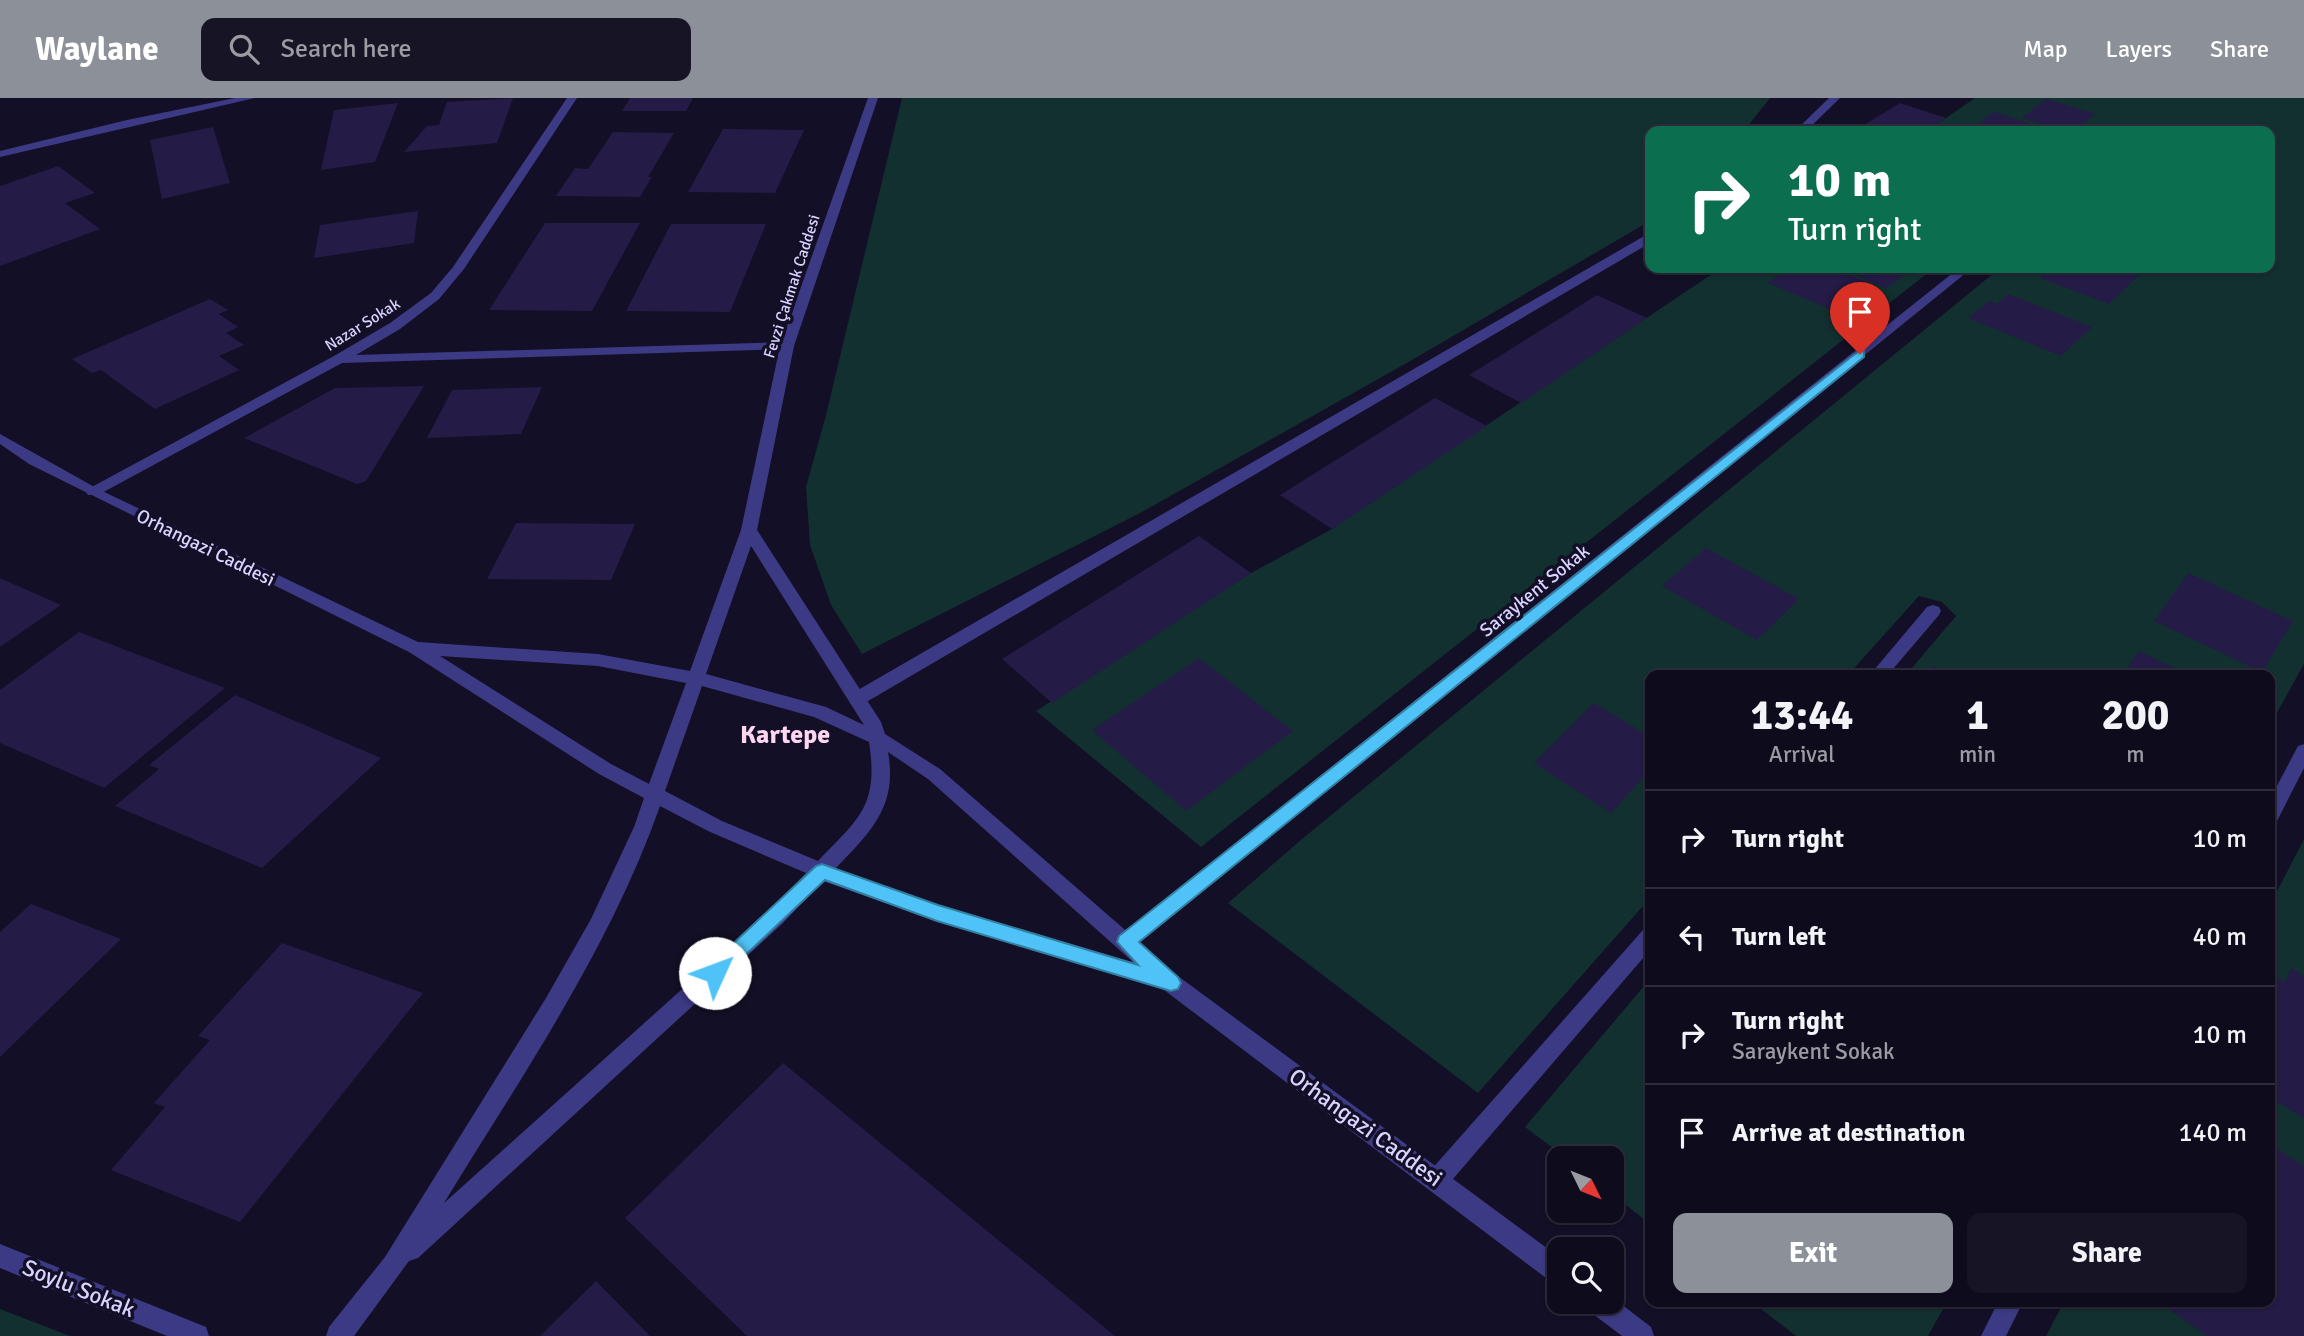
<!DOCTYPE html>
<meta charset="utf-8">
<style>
:root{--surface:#0e0b1c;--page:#171425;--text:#f1f3f6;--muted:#9b9ba3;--line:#2e2b3b;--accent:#8c9099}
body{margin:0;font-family:Signika,sans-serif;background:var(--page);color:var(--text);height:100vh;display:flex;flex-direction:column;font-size:26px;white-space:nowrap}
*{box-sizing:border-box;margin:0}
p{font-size:23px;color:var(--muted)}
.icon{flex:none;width:38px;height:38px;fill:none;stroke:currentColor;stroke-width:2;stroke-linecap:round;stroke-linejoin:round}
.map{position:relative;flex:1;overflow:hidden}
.panel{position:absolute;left:1645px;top:572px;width:630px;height:637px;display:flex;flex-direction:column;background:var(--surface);border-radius:14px;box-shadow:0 2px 5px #0004,0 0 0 2px var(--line)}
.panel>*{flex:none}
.banner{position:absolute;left:1645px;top:28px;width:630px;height:147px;border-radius:14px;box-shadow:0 2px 5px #0004,0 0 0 2px var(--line);background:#0b6e4f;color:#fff;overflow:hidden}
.needle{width:46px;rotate:133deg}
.fabs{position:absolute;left:1547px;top:1048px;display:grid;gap:14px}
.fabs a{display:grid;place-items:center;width:77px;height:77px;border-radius:14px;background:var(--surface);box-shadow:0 2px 5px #0004,0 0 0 2px var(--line);font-size:35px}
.pin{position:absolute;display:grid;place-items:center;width:60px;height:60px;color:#fff;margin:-72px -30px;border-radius:50% 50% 50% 0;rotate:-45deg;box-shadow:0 0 7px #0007}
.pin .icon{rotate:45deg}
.me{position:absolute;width:77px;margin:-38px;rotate:47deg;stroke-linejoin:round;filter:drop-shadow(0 0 5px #0008)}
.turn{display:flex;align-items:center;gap:24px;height:147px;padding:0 28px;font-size:32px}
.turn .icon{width:91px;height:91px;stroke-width:2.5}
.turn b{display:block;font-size:49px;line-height:60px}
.eta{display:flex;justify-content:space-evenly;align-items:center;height:119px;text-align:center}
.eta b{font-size:42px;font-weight:700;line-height:49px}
.action{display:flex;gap:14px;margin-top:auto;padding:14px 28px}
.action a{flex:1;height:80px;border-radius:14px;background:var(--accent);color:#fff;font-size:28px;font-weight:700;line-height:80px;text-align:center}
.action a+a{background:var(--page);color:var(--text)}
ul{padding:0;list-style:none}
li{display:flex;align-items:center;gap:21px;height:98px;padding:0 28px;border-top:2px solid var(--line)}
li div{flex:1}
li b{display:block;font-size:26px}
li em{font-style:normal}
header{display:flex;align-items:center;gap:42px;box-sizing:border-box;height:98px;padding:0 35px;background:var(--accent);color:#fff}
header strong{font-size:33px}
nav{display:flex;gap:38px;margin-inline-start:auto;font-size:24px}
.search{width:490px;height:63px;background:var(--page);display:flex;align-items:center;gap:18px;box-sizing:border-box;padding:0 24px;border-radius:14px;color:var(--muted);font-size:26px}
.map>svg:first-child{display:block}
.green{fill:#12302f}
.building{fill:#241b47}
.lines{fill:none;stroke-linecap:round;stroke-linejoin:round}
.service{fill:#3d3a85;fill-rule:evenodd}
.minor{fill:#3d3a85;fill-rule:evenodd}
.tertiary{fill:#3d3a85;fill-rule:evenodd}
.route{fill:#4fc3f7;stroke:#337fa1;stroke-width:2}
.labels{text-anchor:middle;stroke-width:7;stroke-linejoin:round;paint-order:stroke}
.far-street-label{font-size:16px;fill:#d9d4ff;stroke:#130f26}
.street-label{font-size:19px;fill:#d9d4ff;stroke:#130f26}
.near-street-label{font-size:23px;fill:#d9d4ff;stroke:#130f26}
.district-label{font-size:26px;font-weight:bold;fill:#ffd6f0;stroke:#130f26}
</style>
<header>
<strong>Waylane</strong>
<div class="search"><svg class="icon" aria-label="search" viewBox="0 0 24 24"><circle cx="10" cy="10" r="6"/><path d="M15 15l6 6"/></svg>Search here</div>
<nav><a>Map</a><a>Layers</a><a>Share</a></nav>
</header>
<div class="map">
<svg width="2304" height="1238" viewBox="0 0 2304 1238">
<rect width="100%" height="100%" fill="#130f26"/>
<g class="green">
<polygon points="902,0 1770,0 1744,33 1650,33 1650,123 1412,262 1142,414 862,556 831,507 810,447 806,389 826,317"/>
<polygon points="1975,0 2304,0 2304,566 2270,627 2270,578 1906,577 1956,518 1942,504 1919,498 1848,577 1650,578 1650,800 1478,995 1228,805 1302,741 2000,170 2270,170 2270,33 2154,33 2130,26 2116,26 2107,33 1927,33"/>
<polygon points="1721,170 1934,170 1201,749 1036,613 1251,475 1332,431"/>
<polygon points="2304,741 2304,1238 2046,1238 2064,1204 2270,1204 2270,807"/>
<polygon points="1650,881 1650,1126 1612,1096 1612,1060 1566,1060 1525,1029"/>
<polygon points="1752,1204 1947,1204 1928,1238 1796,1238"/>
<polygon points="0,1211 70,1238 0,1238"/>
</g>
<g class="building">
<polygon points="513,0 497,45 404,54 427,28 439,27 447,4"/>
<polygon points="630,0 693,0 686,13 622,13"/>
<polygon points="2046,1 2095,16 2075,33 2066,33 2022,20"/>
<polygon points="398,5 375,64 321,72 334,12"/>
<polygon points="1900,5 1946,20 1927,33 1854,33"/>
<polygon points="1994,14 2054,33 1969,33"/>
<polygon points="213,29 230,85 162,101 150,42"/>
<polygon points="723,31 804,32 775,95 688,94"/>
<polygon points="613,34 674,35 648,79 652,79 640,99 556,98 575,70 588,71"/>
<polygon points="58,68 95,95 65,105 100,131 0,168 0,88"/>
<polygon points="418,113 414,145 314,160 320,127"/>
<polygon points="545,125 640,125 592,213 489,212"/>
<polygon points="671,126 766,126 730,214 626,213"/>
<polygon points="1789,170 1832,170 1877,188 1842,216 1768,185"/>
<polygon points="1838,170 1913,170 1886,190"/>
<polygon points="2050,170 2135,170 2143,173 2109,206 2040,180"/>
<polygon points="2008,196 2092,229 2061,258 1968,220 1989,203 1997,206"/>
<polygon points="1597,197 1647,220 1521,305 1469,277"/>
<polygon points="210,201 228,212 219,216 238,229 226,235 244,247 219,258 239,272 155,311 101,272 92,275 72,261"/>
<polygon points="424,288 366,383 357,386 244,340 335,290"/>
<polygon points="542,289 521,336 427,340 452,292"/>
<polygon points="1435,300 1487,328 1332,431 1280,397"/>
<polygon points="516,425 635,426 611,482 487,481"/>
<polygon points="1199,438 1251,475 1052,605 1002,561"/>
<polygon points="1706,450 1799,501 1757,542 1662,488"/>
<polygon points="2188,475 2293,523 2262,574 2154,523"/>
<polygon points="0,480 61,507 0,549"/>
<polygon points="79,534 225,590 104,690 0,645 0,592"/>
<polygon points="2139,553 2191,578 2122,578"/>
<polygon points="1199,560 1293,633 1186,713 1092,632"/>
<polygon points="1933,568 1952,578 1925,578"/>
<polygon points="235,597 381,660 262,770 115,708 159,671 149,667"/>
<polygon points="1594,605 1650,639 1650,672 1611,715 1534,665"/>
<polygon points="31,806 121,841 0,959 0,834"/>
<polygon points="282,845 423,895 240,1124 111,1072 165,1009 154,1005 210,942 198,938"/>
<polygon points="2291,870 2304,878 2304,1020 2270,1000 2270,875 2285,884"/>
<polygon points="783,965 1115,1238 747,1238 625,1120"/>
<polygon points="2270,1046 2304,1068 2304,1238 2207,1238 2158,1204 2270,1204"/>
<polygon points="596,1183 650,1238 540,1238"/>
</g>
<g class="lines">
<g class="service">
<polygon points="1933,507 1939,509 1941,513 1939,517 1887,578 1869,578 1927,509"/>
<polygon points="1650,829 1650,852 1446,1089 1438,1092 1430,1089 1427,1081 1430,1073 1643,832"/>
</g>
<g class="minor">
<polygon points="235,0 255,0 0,59 0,53 127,22"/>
<polygon points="567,0 577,0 464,171 439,201 400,231 356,257 787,244 792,245 792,251 342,265 98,397 88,397 86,394 88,391 334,258 390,225 431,195 453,169"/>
<polygon points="1829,0 1840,0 1806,33 1795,33"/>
<polygon points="1646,137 1650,137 1650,145 863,606 851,606 848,601 851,596"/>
<polygon points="1959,170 1972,170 1133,850 1126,853 1119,850 1116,844 1119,838"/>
<polygon points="2304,646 2304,670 2277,723 2270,725 2270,701 2298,648"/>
<polygon points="0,1146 206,1229 209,1238 167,1238 0,1170"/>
<polygon points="1998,1204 2023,1204 2006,1238 1981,1238"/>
</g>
<g class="tertiary">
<path d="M868 0H878L794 248 757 432 881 624 885 636 940 671 1178 878 1559 1159V1186L1550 1183 1164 892 937 823 823 783 783 825 418 1160 409 1163 354 1238H326L329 1229 385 1159 546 900 591 821 634 729 644 700 599 676 409 554 29 366 0 346V336L98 391 418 544 598 556 690 573 741 432 780 248ZM751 448 864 627 826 609 706 576ZM440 558 598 568 686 585 649 686 611 666ZM702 588 814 619 869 644C879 708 859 720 818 763L722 723 665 693ZM888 654 928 681 1133 864 937 807 835 771C870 734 898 709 888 654ZM660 708 708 733 806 775 769 813 444 1105C522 978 610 850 660 708Z"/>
<polygon points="1612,1199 1651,1229 1654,1238 1622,1238 1589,1213 1586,1204 1612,1204"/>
</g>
</g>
<polygon class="route" points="1860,252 1864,253 1864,259 1139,844 1178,879 1181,885 1178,891 1171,893 937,823 825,782 721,880 715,883 708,880 706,875 708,869 816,768 822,766 938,807 1138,867 1117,844 1119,838"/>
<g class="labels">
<g class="far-street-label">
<text transform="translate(791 188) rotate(-72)" y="6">Fevzi Çakmak Caddesi</text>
<text transform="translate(362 226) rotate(-32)" y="6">Nazar Sokak</text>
</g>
<g class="street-label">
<text transform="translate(206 449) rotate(26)" y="7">Orhangazi Caddesi</text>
<text transform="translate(1534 492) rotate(-39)" y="7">Saraykent Sokak</text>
</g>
<g class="near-street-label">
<text transform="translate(1366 1029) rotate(36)" y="8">Orhangazi Caddesi</text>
<text transform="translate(79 1190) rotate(22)" y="8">Soylu Sokak</text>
</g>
<g class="district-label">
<text x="785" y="645">Kartepe</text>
</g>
</g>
</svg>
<div class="fabs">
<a><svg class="needle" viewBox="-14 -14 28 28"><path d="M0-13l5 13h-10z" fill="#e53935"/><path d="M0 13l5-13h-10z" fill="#9b9ba3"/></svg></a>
<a><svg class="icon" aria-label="search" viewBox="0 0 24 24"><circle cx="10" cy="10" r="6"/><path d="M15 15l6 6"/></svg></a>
</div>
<div class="pin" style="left:1860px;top:256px;background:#d93025"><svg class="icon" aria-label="arrive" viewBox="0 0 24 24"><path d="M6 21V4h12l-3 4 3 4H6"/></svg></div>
<svg class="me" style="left:715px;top:875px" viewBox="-20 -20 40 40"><circle r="19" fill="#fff"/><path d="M0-13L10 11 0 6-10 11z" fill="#4fc3f7"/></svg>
<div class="banner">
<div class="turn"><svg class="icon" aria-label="right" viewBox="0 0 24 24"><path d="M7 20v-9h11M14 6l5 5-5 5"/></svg><div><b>10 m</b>Turn right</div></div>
</div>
<section class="panel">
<div class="eta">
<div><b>13:44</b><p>Arrival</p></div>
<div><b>1</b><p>min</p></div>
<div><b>200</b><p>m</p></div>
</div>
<ul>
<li><svg class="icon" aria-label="right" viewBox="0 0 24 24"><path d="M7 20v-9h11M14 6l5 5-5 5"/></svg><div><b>Turn right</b></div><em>10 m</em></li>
<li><svg class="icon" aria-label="left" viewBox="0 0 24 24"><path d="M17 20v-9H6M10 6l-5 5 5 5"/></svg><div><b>Turn left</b></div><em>40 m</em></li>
<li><svg class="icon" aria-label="right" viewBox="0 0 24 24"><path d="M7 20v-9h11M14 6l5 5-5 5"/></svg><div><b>Turn right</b><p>Saraykent Sokak</p></div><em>10 m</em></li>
<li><svg class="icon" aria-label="arrive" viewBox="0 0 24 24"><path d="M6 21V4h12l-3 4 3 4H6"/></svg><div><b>Arrive at destination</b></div><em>140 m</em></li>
</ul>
<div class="action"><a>Exit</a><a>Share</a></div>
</section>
</div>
